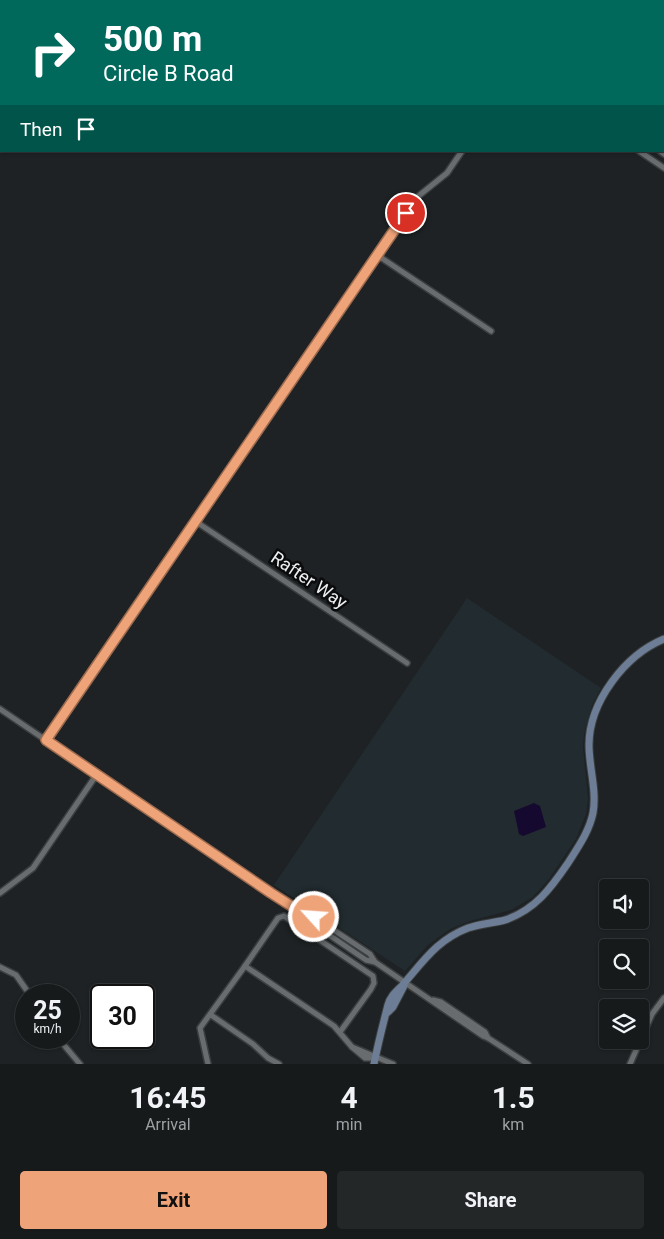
<!DOCTYPE html>
<style>
:root{--surface:#161a1b;--page:#232728;--text:#f1f3f6;--muted:#9ea1a3;--line:#35383a;--accent:#efa378}
body{margin:0;font-family:Roboto,sans-serif;background:var(--page);color:var(--text);height:100vh;display:flex;flex-direction:column;font-size:19px;white-space:nowrap}
*{box-sizing:border-box;margin:0}
p{font-size:16px;color:var(--muted)}
.icon{flex:none;width:28px;height:28px;fill:none;stroke:currentColor;stroke-width:2;stroke-linecap:round;stroke-linejoin:round}
.map{position:relative;height:1064px;overflow:hidden}
.panel{display:flex;flex-direction:column;background:var(--surface);flex:1}
.panel>*{flex:none}
.banner{position:absolute;left:0px;top:0px;width:665px;height:152px;box-shadow:0 1px 4px #0004,0 0 0 1px var(--line);background:#00695c;color:#fff;overflow:hidden}
.buttons{position:absolute;left:599px;top:879px;display:grid;gap:10px}
.buttons a{display:grid;place-items:center;width:50px;height:50px;border-radius:5px;background:var(--surface);box-shadow:0 1px 4px #0004,0 0 0 1px var(--line);font-size:25px}
.speed{position:absolute;left:15px;top:984px;display:flex;gap:10px;font-size:25px;font-weight:700;text-align:center}
.speed>*{display:grid;place-content:center;width:65px;height:65px;border-radius:50%;background:var(--surface);box-shadow:0 1px 4px #0004,0 0 0 1px var(--line);line-height:1}
.speed small{font-size:12px;font-weight:400}
.speed .limit{border:2px solid #111;border-radius:8px;background:#fff;color:#111}
.pin{position:absolute;display:grid;place-items:center;width:42px;height:42px;color:#fff;margin:-21px;border:2px solid #fff;border-radius:50%;box-shadow:0 1px 5px #0007}
.me{position:absolute;width:55px;margin:-28px;rotate:296deg;stroke-linejoin:round;filter:drop-shadow(0 0 4px #0008)}
.turn{display:flex;align-items:center;gap:18px;height:105px;padding:0 20px;font-size:22px}
.turn .icon{width:65px;height:65px;stroke-width:2.5}
.turn b{display:block;font-size:35px;line-height:42px}
.then{display:flex;align-items:center;height:48px;padding:0 20px;background:#0003;gap:10px;font-size:19px}
.eta{display:flex;justify-content:space-evenly;align-items:center;height:85px;text-align:center}
.eta b{font-size:30px;font-weight:700;line-height:35px}
.action{display:flex;gap:10px;margin-top:auto;padding:10px 20px}
.action a{flex:1;height:58px;border-radius:5px;background:var(--accent);color:#111;font-size:20px;font-weight:700;line-height:58px;text-align:center}
.action a+a{background:var(--page);color:var(--text)}
.map>svg:first-child{display:block}
.built{fill:#222c30}
.water{fill:#16092f}
.lines{fill:none;stroke-linecap:round;stroke-linejoin:round}
.stream{stroke:#16092f;stroke-width:1}
.street-casing{stroke:#3b3e3f;stroke-width:8}
.secondary-casing{stroke:#3b3e3f;stroke-width:9}
.street{stroke:#686c6e;stroke-width:5}
.secondary{stroke:#6c7d95;stroke-width:7}
.route-casing{stroke:#9b6a4e;stroke-width:12}
.route{stroke:#efa378;stroke-width:9}
.labels{text-anchor:middle;stroke-width:5;stroke-linejoin:round;paint-order:stroke}
.street-label{font-size:18px;fill:#eef0f1;stroke:#0a0b0c}
</style>
<div class="map">
<svg width="664" height="1064" viewBox="0 0 664 1064">
<rect width="100%" height="100%" fill="#1e2224"/>
<polygon class="built" points="467,598 601,688 592,705 584,734 583,747 588,799 586,814 576,839 549,879 533,897 511,910 470,921 450,929 428,945 405,971 274,885"/>
<polygon class="water" points="534,803 540,806 546,827 523,836 519,834 514,811"/>
<g class="lines">
<g class="stream">
<polyline points="104,0 106,1"/>
<polyline points="260,1 262,0"/>
</g>
<defs>
<g id="street">
<polyline points="412,0 413,1"/>
<polyline points="558,0 559,1"/>
<polyline points="383,1 384,0"/>
<polyline points="597,1 598,0"/>
<polyline points="645,1 646,0"/>
<polyline points="639,151 664,168"/>
<polyline points="660,151 664,154"/>
<polyline points="377,255 491,331"/>
<polyline points="195,521 407,663"/>
<polyline points="0,709 271,893 304,914 314,917 370,954 375,962"/>
<polyline points="46,740 416,198 447,173 462,151"/>
<polyline points="0,893 33,868 97,774"/>
<polyline points="304,914 310,922 366,960 375,962 483,1036 488,1038 528,1064"/>
<polyline points="0,967 16,975 30,995"/>
<polyline points="433,1000 441,1002 485,1032 488,1038"/>
<polyline points="211,1015 253,1044 268,1058 279,1064"/>
<polyline points="340,1032 371,989 374,983 373,976 284,916 278,918 245,966 334,1026 352,1047"/>
<polyline points="58,1038 80,1064"/>
<polyline points="375,1058 365,1058 352,1047 393,1064"/>
<polyline points="208,1064 200,1028 245,966"/>
<polyline points="630,1064 652,1014 664,998"/>
</g>
<g id="secondary">
<polyline points="388,1012 393,1007 404,986"/>
<path d="M374 1064C378 1044 383 1024 388 1005 390 995 400 989 406 981 425 959 439 939 468 928 480 924 493 923 505 920 535 910 551 888 568 863 578 847 589 832 593 813 597 790 589 768 589 745 589 702 625 655 664 639"/>
</g>
</defs>
<use href="#street" class="street-casing"/>
<use href="#secondary" class="secondary-casing"/>
<use href="#street" class="street"/>
<use href="#secondary" class="secondary"/>
</g>
<g class="lines">
<defs>
<polyline id="route" points="314,917 304,914 271,893 46,740 406,213"/>
</defs>
<use href="#route" class="route-casing"/>
<use href="#route" class="route"/>
</g>
<g class="labels">
<g class="street-label">
<text transform="translate(309 580) rotate(34)" y="6">Rafter Way</text>
</g>
</g>
</svg>
<div class="buttons">
<a><svg class="icon" aria-label="sound" viewBox="0 0 24 24"><path d="M4 9h4l5-4v14l-5-4H4zM17 9q2 3 0 6"/></svg></a>
<a><svg class="icon" aria-label="search" viewBox="0 0 24 24"><circle cx="10" cy="10" r="6"/><path d="M15 15l6 6"/></svg></a>
<a><svg class="icon" aria-label="layers" viewBox="0 0 24 24"><path d="M12 4l9 5-9 5-9-5zM3 14l9 5 9-5"/></svg></a>
</div>
<div class="speed"><div>25<small>km/h</small></div><div class="limit">30</div></div>
<div class="pin" style="left:406px;top:213px;background:#d93025"><svg class="icon" aria-label="arrive" viewBox="0 0 24 24"><path d="M6 21V4h12l-3 4 3 4H6"/></svg></div>
<svg class="me" style="left:314px;top:917px" viewBox="-20 -20 40 40"><circle r="17" fill="#efa378" stroke="#fff" stroke-width="3"/><path d="M0-11L8 9 0 5-8 9z" fill="#fff"/></svg>
<div class="banner">
<div class="turn"><svg class="icon" aria-label="right" viewBox="0 0 24 24"><path d="M7 20v-9h11M14 6l5 5-5 5"/></svg><div><b>500 m</b>Circle B Road</div></div>
<div class="then">Then<svg class="icon" aria-label="arrive" viewBox="0 0 24 24"><path d="M6 21V4h12l-3 4 3 4H6"/></svg></div>
</div>
</div>
<section class="panel">
<div class="eta">
<div><b>16:45</b><p>Arrival</p></div>
<div><b>4</b><p>min</p></div>
<div><b>1.5</b><p>km</p></div>
</div>
<div class="action"><a>Exit</a><a>Share</a></div>
</section>
